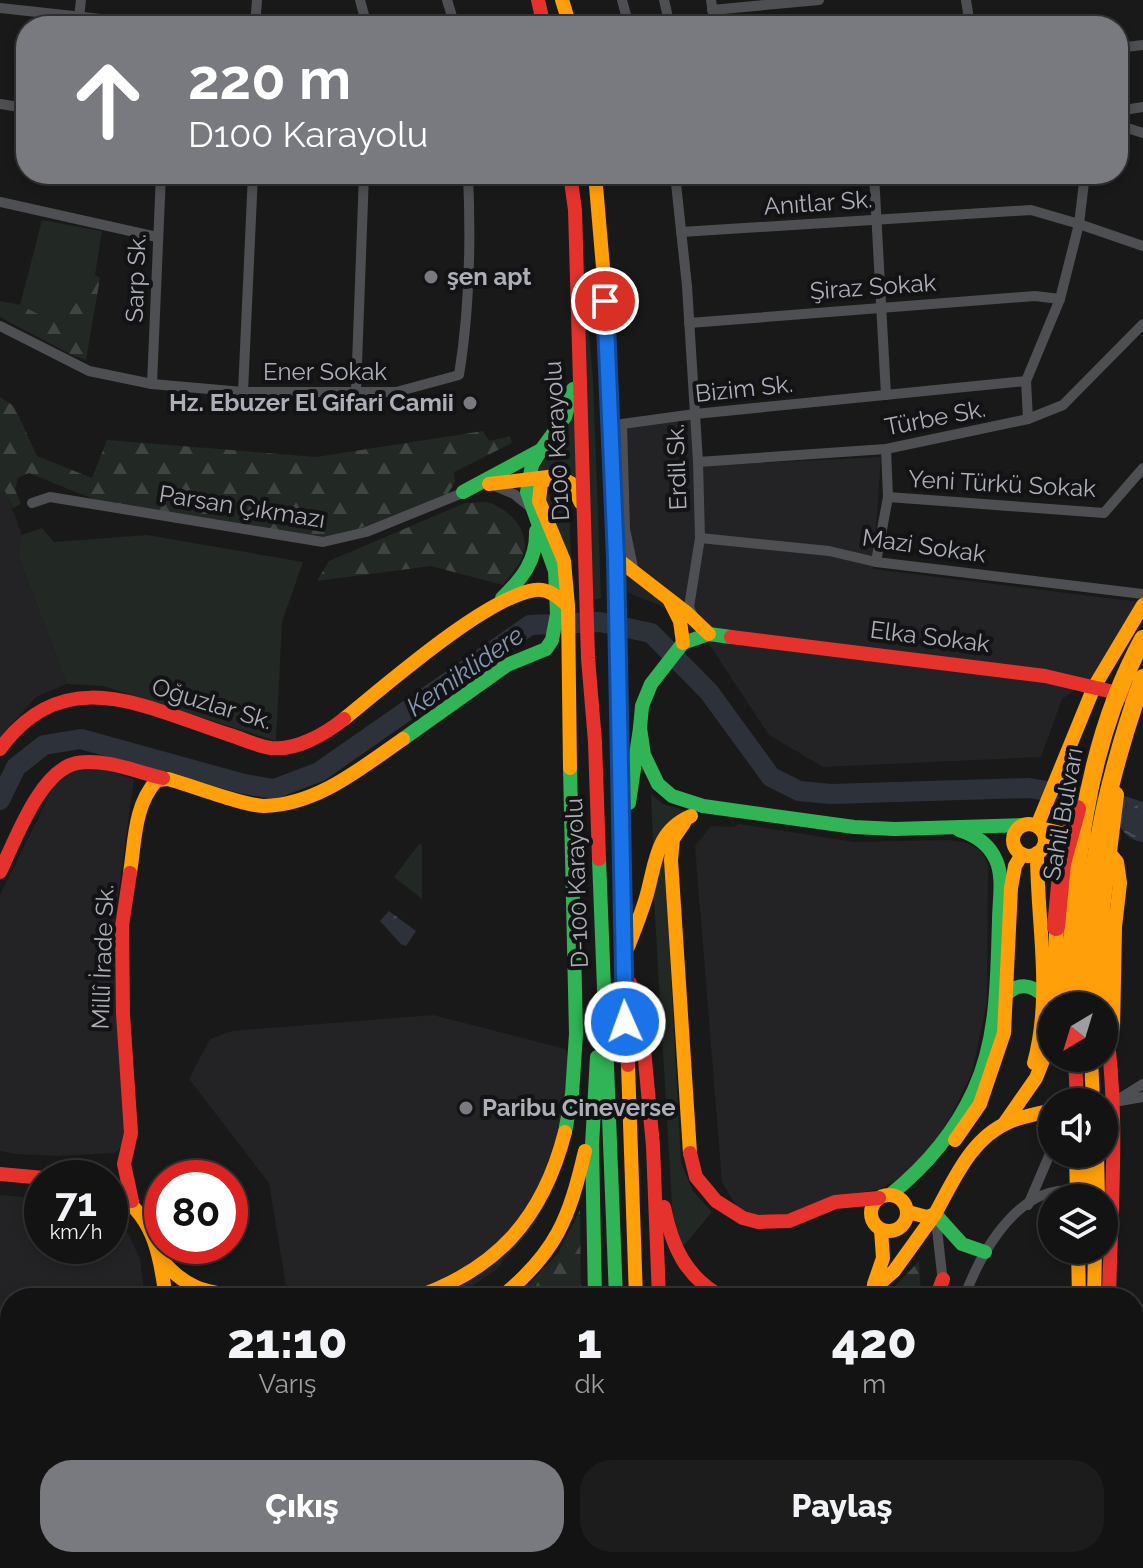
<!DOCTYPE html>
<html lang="tr">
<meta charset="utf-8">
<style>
:root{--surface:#131313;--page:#1c1c1c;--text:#f1f3f6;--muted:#9d9ea0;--line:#323233;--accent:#797a80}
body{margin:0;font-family:Raleway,sans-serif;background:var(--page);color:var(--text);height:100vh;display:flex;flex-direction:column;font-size:30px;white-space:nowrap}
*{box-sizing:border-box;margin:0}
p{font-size:26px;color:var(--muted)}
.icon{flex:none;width:44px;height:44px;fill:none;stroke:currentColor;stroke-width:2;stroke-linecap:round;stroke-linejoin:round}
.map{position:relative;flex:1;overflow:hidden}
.panel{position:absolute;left:0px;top:1288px;width:1144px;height:280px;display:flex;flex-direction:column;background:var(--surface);border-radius:32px 32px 0 0;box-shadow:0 4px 12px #0003,0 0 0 2px var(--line)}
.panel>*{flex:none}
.guide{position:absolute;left:16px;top:16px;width:1112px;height:168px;border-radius:32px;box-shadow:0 4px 12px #0003,0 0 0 2px var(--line);background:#797a80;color:#fff;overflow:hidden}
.needle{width:52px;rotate:218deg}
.fabs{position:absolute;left:1038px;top:992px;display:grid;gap:16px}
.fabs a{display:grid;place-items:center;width:80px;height:80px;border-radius:50%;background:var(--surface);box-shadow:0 4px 12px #0003,0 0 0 2px var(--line);font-size:40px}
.speed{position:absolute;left:24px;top:1160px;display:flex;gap:16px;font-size:40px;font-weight:700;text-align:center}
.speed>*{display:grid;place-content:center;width:104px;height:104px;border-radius:50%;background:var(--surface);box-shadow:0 4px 12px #0003,0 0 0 2px var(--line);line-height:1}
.speed small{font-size:20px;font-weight:400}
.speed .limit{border:12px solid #d22;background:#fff;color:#111}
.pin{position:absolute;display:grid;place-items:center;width:68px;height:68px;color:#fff;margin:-34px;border:4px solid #fff;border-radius:50%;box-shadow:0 2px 8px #0007}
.me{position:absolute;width:88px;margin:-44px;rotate:358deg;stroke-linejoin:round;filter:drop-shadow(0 0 6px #0008)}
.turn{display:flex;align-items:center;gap:28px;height:168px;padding:0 40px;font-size:36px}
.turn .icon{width:104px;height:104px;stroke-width:2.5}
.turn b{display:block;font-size:56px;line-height:68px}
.eta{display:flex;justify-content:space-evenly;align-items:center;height:136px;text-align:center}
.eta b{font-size:48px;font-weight:800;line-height:56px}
.button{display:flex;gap:16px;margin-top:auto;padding:16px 40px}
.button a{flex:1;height:92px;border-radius:32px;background:var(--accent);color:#fff;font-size:32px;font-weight:800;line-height:92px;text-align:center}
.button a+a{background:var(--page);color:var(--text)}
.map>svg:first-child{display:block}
.built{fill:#232325}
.green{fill:#222823}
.forest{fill:url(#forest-firs)}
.water{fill:url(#water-ripples)}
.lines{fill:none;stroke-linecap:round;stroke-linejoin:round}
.river{stroke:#2d323a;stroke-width:20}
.street{stroke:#4e4f52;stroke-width:10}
.fast{stroke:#30b455;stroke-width:14}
.slow{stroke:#ff9f0a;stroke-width:14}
.jam{stroke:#e5322d;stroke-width:14}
.fast-bridge{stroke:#30b455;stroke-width:18}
.slow-bridge{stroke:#ff9f0a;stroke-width:18}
.jam-bridge{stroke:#e5322d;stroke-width:18}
.route-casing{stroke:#114b97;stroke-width:20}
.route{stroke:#1a73e8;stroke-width:14}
.poi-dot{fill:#797a80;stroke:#131315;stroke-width:3}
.labels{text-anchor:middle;stroke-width:8;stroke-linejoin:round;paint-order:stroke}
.street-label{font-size:24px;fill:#acaeb8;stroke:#131315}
.poi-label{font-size:24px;font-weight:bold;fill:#acaeb8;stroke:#131315;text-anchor:start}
.water-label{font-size:26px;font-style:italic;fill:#8697b0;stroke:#131315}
</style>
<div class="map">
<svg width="1143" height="1568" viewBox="0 0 1143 1568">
<defs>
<pattern id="forest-firs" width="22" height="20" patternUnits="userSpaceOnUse" patternTransform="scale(2)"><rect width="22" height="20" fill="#222823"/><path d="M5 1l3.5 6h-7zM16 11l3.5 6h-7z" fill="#3f4541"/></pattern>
<pattern id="water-ripples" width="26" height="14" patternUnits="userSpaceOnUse" patternTransform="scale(2)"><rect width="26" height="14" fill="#2d323a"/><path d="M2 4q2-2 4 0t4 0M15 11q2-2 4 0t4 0" fill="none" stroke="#494d54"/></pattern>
</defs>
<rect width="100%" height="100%" fill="#191919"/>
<g class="built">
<polygon points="695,415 698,466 881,457 873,569 1140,602 1097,675 1062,699 1041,757 823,767 769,735 711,647 661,606 624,591 622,424"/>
<polygon points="5,490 22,535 18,556 67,684 36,697 0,737 0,492"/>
<polygon points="77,766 100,768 134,779 115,918 125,1138 118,1151 113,1153 60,1156 16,1154 0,1151 0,895 57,780"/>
<polygon points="739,824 854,842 949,840 968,843 982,852 988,865 987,1002 972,1073 951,1116 928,1152 903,1176 880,1189 827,1198 786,1218 756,1217 737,1207 722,1182 695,846 711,826 733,827"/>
<polygon points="433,1015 566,1049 577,1101 555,1186 532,1228 495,1271 454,1298 288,1298 269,1183 189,1079 210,1039 232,1031"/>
<polygon points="0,1195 42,1199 42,1246 110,1246 110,1216 129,1235 140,1259 144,1291 144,1298 10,1298 10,1495 0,1493"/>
<polygon points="930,1558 1048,1558 1049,1568 931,1568"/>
</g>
<g class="green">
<polygon points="42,220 102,231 95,275 61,325 20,305"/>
<polygon points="580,230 593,379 601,598 593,600"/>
<polygon points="575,409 579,494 573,487 530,479 556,446"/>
<polygon points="556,491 563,495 569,505 572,586 542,499"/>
<polygon points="42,528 54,542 147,535 303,562 282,622 276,741 103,686 67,684 18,556 22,535"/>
<polygon points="651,794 663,804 695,813 653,845"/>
<polygon points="420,843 422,845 422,899 394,877"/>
<polygon points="664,846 681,1163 693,1191 712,1212 681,1249 673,1222 653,882"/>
<polygon points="843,1558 896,1558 896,1568 835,1568"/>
</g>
<g class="forest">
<polygon points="95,275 100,278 86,360 70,354 0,317 0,301 20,305 61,325"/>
<polygon points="0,397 14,406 37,456 92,478 107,440 316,457 483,431 489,441 510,436 512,443 454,472 455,482 447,495 343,535 317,540 96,500 29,473 18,478 15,489 21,504 13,508 5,491 0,492"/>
<path d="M487 502C505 507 526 525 525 547 524 561 511 574 503 585L431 566 317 581 329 561 465 503Z"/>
<polygon points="580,1210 581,1298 517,1298 558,1253"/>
<polygon points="919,1261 921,1298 884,1298 885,1297"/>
<polygon points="708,1559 743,1560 763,1568 685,1568 685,1563 706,1563"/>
</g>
<g class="water">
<path d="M1121 795 1143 802V842C1128 840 1123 832 1116 819Z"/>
<polygon points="389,911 416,931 406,946 401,944 380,921"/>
</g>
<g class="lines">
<polyline class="river" points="0,800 16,767 44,745 81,739 244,784 274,789 319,772 530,625 600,622 651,633 709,692 771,777 799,791 831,794 1029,788 1083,797 1122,810 1143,829"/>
<g class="street">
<polyline points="360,0 367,26"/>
<polyline points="447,0 455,26"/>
<polyline points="622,0 629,26"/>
<polyline points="664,0 670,26"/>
<polyline points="711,0 715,26"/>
<polyline points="966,0 970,26"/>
<polyline points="0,8 165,26"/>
<polyline points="712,10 819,0"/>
<polyline points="78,26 81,0"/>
<polyline points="255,26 257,0"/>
<polyline points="1118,48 1143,45"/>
<polyline points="0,104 26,108"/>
<polyline points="1118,111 1143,107"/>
<polyline points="1118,125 1143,133"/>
<polyline points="675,174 687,286 698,462 700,538 689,607 692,614"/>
<polyline points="874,174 886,395"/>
<polyline points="0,202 157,237"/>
<polyline points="681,232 1031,210 1079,224 1143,246"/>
<polyline points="689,323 1035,296 1060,299"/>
<path d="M0 326 89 371 152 384 243 392H396L459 375C470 308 471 242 468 174"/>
<polyline points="1026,381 1028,419"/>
<polyline points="152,384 161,174"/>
<polyline points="356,391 364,174"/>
<polyline points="243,392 253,174"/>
<polyline points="698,462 886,449 1028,419 1063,405 1143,324"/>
<polyline points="497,487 514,494 529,506"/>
<polyline points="888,497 1104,513 1143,468"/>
<polyline points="32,503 50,497 323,542 366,532 465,492"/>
<polyline points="700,538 829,551 876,562 1143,594"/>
<polyline points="876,562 888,497 886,449"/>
<polyline points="634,572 625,529 622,424 695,414 1026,381 1060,299 1079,224 1085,174"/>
<polyline points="1120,1101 1143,1097"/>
<polyline points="1114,1102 1143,1084"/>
<polyline points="1028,1205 1052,1149"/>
<polyline points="936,1220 943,1283"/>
<path d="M964 1298C978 1259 1011 1197 1058 1191 1066 1190 1075 1191 1084 1191"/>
<polyline points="908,1558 909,1568"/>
<polyline points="921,1558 921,1568"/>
<polyline points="955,1558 958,1568"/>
</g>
<g class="fast">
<polyline points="463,492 541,450 565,417 573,389"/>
<path d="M502 598C522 579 537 560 536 531"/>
<polyline points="731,637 709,634 683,643 651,684 642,706 640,728 644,755 658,784 672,796 703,806 854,827 895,829 1024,825"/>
<polyline points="403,739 507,665 546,649 552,640 557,614 555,571 527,492 532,465 541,450"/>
<polyline points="629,803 640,728"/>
<polyline points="599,859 616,1298"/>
<path d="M1005 996C1017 982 1031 984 1044 996"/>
<polyline points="565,1132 572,1094 576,1034 570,768"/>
<path d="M890 1195C925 1167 955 1132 974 1090 998 1038 997 978 999 921 999 901 1004 878 996 860 989 844 975 835 959 830"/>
<polyline points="935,1214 962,1244 985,1252"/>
<polyline points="595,1298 592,1145 597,1057"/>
<polyline points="604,1558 604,1568"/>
<polyline points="647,1558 647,1568"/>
<polyline points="670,1558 670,1568"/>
<polyline points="1106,1558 1108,1568"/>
<polyline points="167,1562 357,1558"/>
</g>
<g class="slow">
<polyline points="562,0 570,26"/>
<polyline points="595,174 608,326 617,590"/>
<polyline points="550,477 541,483 539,501 564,561 568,606"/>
<polyline points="489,484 556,476 571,483 581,503"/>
<polyline points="616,558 687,613 709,634"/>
<polyline points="670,601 680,621 683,643"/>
<path d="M344 719C385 686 486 597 535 590 549 588 559 598 568 606L570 768"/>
<polyline points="684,823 673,839 671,860 690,1153"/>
<circle cx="1029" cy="840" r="16"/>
<polyline points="1037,826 1094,687 1143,605"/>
<polyline points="1040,828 1089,840 1107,850 1117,862 1120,883 1115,927 1113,1030"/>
<path d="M130 873C135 841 134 805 157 780L168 779C190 785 245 806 264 806 317 805 361 768 403 739"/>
<polyline points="1056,927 1056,1006"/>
<path d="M628 947C635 929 642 912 647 894 656 861 656 831 691 816"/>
<polyline points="1101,956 1103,1006"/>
<polyline points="1091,1058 1093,1102"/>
<path d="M1034 1063C1053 993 1037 924 1037 853"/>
<polyline points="628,1065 636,1298"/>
<polyline points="1004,1124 1036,1078 1052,1038"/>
<polyline points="955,1140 980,1104 1004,1033 1011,888 1015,866 1022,854"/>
<path d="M110 1189C154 1214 159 1252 166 1298"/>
<circle cx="889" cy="1213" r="18"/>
<path d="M908 1212 927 1217 935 1214C954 1180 971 1138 1009 1122 1023 1116 1038 1114 1052 1110"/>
<polyline points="1078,1250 1079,1298"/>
<path d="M161 1259C188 1292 209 1292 249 1298"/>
<polyline points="874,1284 883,1258 881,1230"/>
<path d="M413 1298C497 1270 543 1218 565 1132"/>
<path d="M500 1298C556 1253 569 1219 585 1151"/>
<polyline points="863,1298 894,1271 935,1214"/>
<polyline points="1094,1298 1095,1250"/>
<polyline points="0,1516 10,1518"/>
<polyline points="0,1539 10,1541"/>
<polyline points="757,1558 776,1568"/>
<polyline points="526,1568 548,1558"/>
</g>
<g class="jam">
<polyline points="538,0 544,26"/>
<polyline points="570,174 575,210 588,658 595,742 599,859"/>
<polyline points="617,590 628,1065"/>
<polyline points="731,637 1045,676 1143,699"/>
<path d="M0 749C65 660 146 708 230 735 243 739 257 746 271 748 296 751 325 734 344 719"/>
<path d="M0 872C15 841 40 770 77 763 105 758 137 772 163 778"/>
<polyline points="130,873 122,926 123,1014 131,1133 124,1164 132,1201"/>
<polyline points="630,983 641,1017 653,1146 659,1298"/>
<path d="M1104 1014C1120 1108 1111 1203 1109 1298"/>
<polyline points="1075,1058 1077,1102"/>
<polyline points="690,1153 696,1177 716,1201 743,1218 758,1222 789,1221 835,1202 879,1198"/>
<polyline points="0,1174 44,1178"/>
<path d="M664 1207C672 1247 686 1278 724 1298"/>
<polyline points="936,1298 943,1279"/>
<polyline points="118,1558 137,1560"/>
<polyline points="626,1558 626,1568"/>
<polyline points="1082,1558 1088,1568"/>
<polyline points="824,1568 830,1558"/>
</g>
<polyline class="fast-bridge" points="1063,1558 1070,1568"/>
<g class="slow-bridge">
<polyline points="1101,956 1101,909 1115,795"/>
<path d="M1071 1006C1070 883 1083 749 1143 639"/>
<path d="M1088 1006C1084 885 1103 791 1143 678"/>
<polyline points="1078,1154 1079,1198"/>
<polyline points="1095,1154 1096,1198"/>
<polyline points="137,1560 167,1562"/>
</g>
<polyline class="jam-bridge" points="1056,927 1062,864 1077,809"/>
</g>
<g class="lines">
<defs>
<polyline id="route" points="605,301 616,558 625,1022"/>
</defs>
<use href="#route" class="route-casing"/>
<use href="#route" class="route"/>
</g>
<g class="poi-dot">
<circle cx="431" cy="277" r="8"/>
<circle cx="470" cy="403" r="8"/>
<circle cx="466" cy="1108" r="8"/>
</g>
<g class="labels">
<g class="street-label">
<text transform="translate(818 203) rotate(-4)" y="8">Anıtlar Sk.</text>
<text transform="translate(136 278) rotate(-88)" y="8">Sarp Sk.</text>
<text transform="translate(873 287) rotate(-4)" y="8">Şiraz Sokak</text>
<text x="325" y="380">Ener Sokak</text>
<text transform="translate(744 389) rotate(-6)" y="8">Bizim Sk.</text>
<text transform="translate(935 418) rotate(-11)" y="8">Türbe Sk.</text>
<text transform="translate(557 441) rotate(-93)" y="8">D100 Karayolu</text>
<text transform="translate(677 467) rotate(-92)" y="8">Erdil Sk.</text>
<text transform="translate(1002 484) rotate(3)" y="8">Yeni Türkü Sokak</text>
<text transform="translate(242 507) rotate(9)" y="8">Parsan Çıkmazı</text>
<text transform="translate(924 546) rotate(8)" y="8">Mazi Sokak</text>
<text transform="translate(930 637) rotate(7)" y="8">Elka Sokak</text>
<text transform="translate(212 704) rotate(17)" y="8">Oğuzlar Sk.</text>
<text transform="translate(1063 814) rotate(-80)" y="8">Sahil Bulvarı</text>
<text transform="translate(577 883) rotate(-92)" y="8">D-100 Karayolu</text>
<text transform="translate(103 957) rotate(-88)" y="8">Millî İrade Sk.</text>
</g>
<g class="poi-label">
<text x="447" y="285">şen apt</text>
<text x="454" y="411" text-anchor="end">Hz. Ebuzer El Gifari Camii</text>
<text x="482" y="1116">Paribu Cineverse</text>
</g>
<g class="water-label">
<text transform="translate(465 671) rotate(-35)" y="9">Kemiklidere</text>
</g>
</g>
</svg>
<div class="fabs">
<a><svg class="needle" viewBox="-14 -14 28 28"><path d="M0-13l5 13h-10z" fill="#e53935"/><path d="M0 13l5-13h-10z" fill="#9d9ea0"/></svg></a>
<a><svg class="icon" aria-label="sound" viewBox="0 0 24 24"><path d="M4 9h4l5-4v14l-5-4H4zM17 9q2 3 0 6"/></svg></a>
<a><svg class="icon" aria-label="layers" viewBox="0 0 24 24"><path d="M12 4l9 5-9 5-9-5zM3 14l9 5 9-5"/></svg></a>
</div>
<div class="speed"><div>71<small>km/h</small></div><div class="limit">80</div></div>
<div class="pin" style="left:605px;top:301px;background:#d93025"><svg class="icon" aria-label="arrive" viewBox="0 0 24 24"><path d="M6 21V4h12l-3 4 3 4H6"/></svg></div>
<svg class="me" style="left:625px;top:1022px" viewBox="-20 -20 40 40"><circle r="17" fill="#1a73e8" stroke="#fff" stroke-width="3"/><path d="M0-11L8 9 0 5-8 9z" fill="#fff"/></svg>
<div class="guide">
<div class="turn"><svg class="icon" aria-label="ahead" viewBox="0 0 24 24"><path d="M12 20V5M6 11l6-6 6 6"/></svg><div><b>220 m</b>D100 Karayolu</div></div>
</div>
<section class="panel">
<div class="eta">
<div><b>21:10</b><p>Varış</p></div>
<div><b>1</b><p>dk</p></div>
<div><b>420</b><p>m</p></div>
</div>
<div class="button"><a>Çıkış</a><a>Paylaş</a></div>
</section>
</div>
